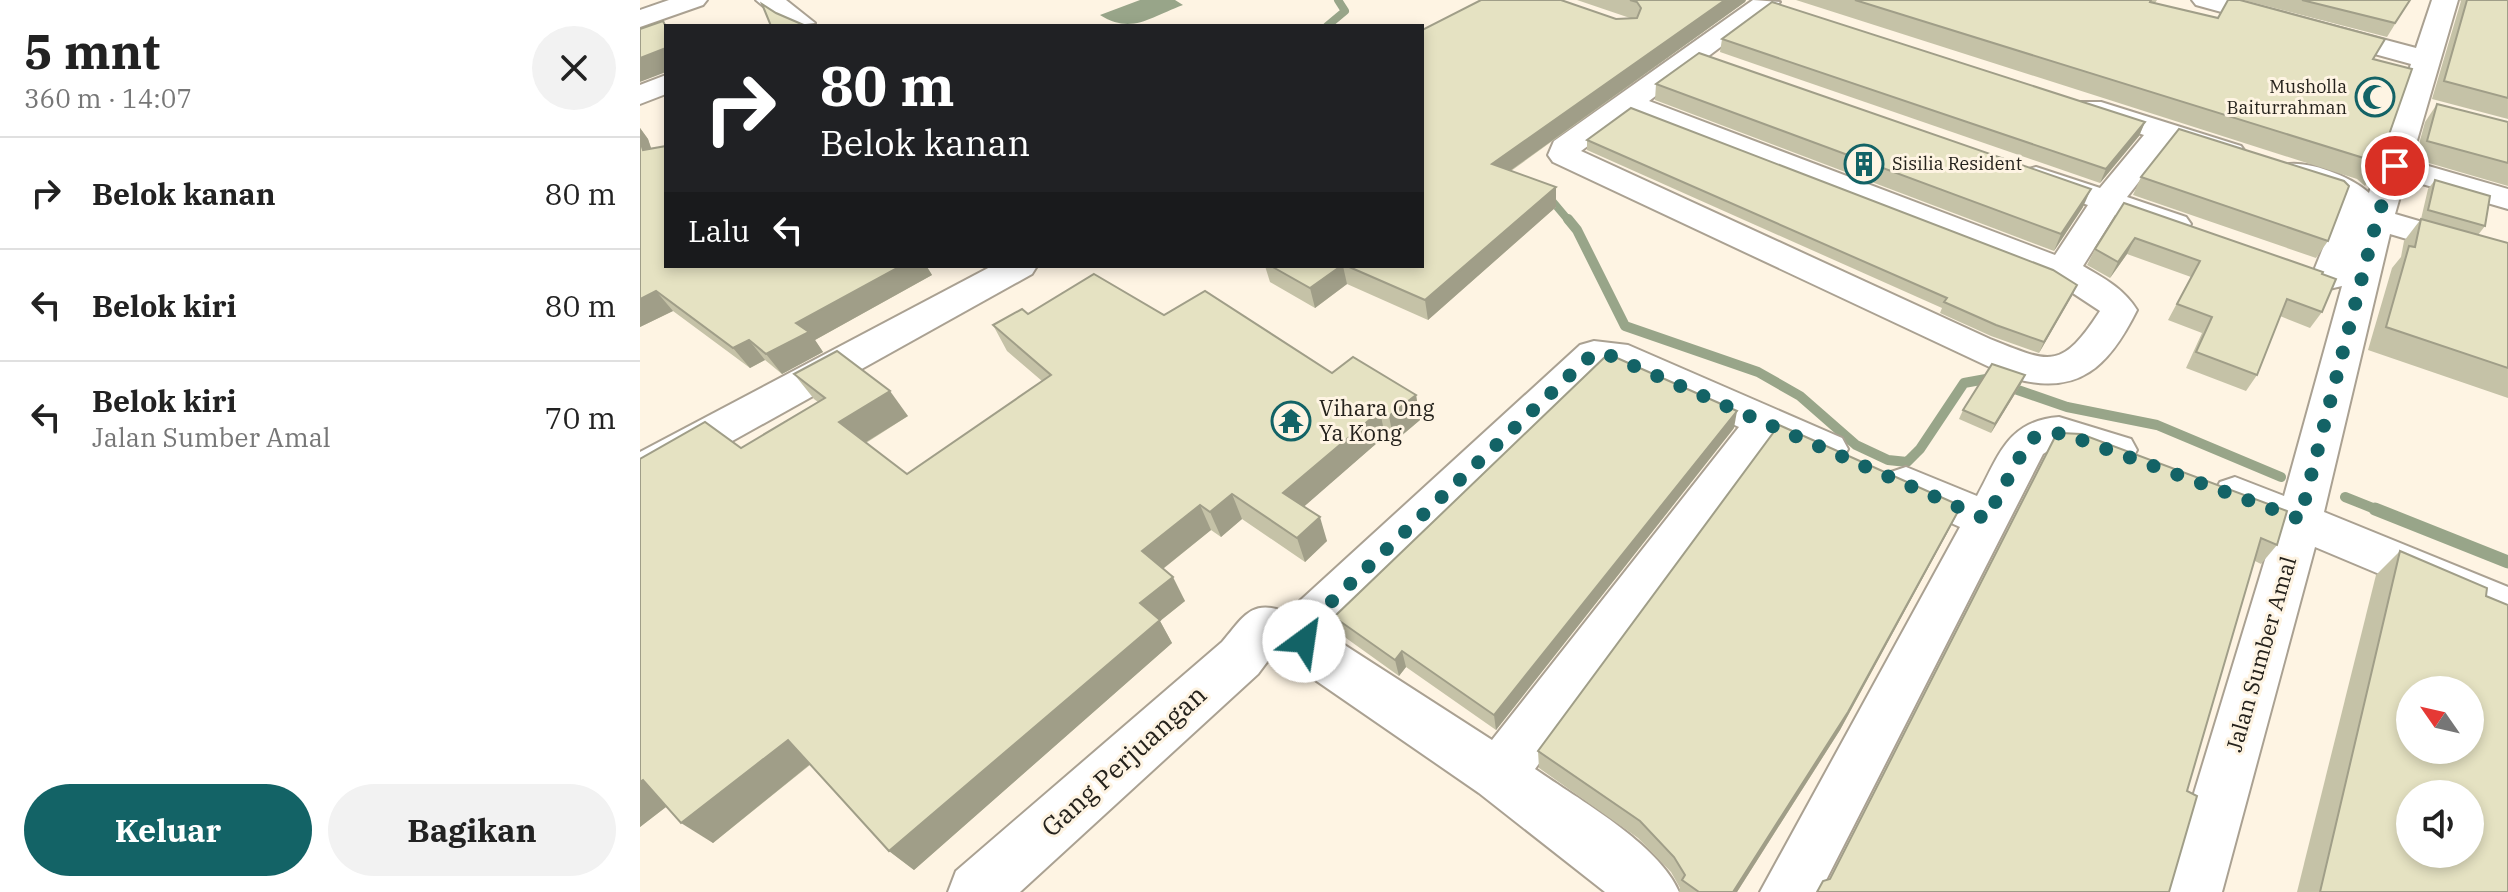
<!DOCTYPE html>
<html lang="id">
<meta charset="utf-8">
<style>
:root{--surface:#fff;--page:#f2f2f2;--text:#222;--muted:#767676;--line:#e0e0e0;--accent:#136366}
body{margin:0;font-family:"IBM Plex Serif",serif;background:var(--page);color:var(--text);height:100vh;display:flex;flex-direction:column;font-size:30px;white-space:nowrap}
*{box-sizing:border-box;margin:0}
p{font-size:26px;color:var(--muted)}
.icon{flex:none;width:44px;height:44px;fill:none;stroke:currentColor;stroke-width:2;stroke-linecap:round;stroke-linejoin:round}
.map{position:relative;flex:1;overflow:hidden}
.panel{display:flex;flex-direction:column;background:var(--surface);width:640px}
.panel>*{flex:none}
.hud{position:absolute;left:24px;top:24px;width:760px;height:244px;border-radius:0px;box-shadow:0 4px 12px #0003;background:#202124;color:#fff;overflow:hidden}
.needle{width:52px;rotate:304deg}
.controls{position:absolute;left:1756px;top:676px;display:grid;gap:16px}
.controls a{display:grid;place-items:center;width:88px;height:88px;border-radius:50%;background:var(--surface);box-shadow:0 4px 12px #0003;font-size:40px}
.pin{position:absolute;display:grid;place-items:center;width:68px;height:68px;color:#fff;margin:-34px;border:4px solid #fff;border-radius:50%;box-shadow:0 2px 8px #0007}
.me{position:absolute;width:88px;margin:-44px;rotate:31deg;stroke-linejoin:round;filter:drop-shadow(0 0 6px #0008)}
.turn{display:flex;align-items:center;gap:28px;height:168px;padding:0 24px;font-size:36px}
.turn .icon{width:104px;height:104px;stroke-width:2.5}
.turn b{display:block;font-size:56px;line-height:68px}
.then{display:flex;align-items:center;height:76px;padding:0 24px;background:#0003;gap:16px;font-size:30px}
.round{display:grid;place-items:center;flex:none;width:84px;height:84px;border-radius:42px;background:var(--page)}
.summary{display:flex;align-items:center;justify-content:space-between;height:136px;padding:0 24px}
h1{font-size:48px;font-weight:700;line-height:60px}
.button{display:flex;gap:16px;margin-top:auto;padding:16px 24px}
.button a{flex:1;height:92px;border-radius:48px;background:var(--accent);color:#fff;font-size:32px;font-weight:700;line-height:92px;text-align:center}
.button a+a{background:var(--page);color:var(--text)}
ul{padding:0;list-style:none}
li{display:flex;align-items:center;gap:24px;height:112px;padding:0 24px;border-top:2px solid var(--line)}
li div{flex:1}
li b{display:block;font-size:30px}
li em{font-style:normal}
main{display:flex;flex:1;min-height:0}
.map>svg:first-child{display:block}
.water{fill:#98a589}
.lines{fill:none;stroke-linecap:round;stroke-linejoin:round}
.stream-far2{stroke:#98a589;stroke-width:8}
.stream-far1{stroke:#98a589;stroke-width:10}
.stream{stroke:#98a589;stroke-width:13}
.street-casing{stroke:#aaa192;stroke-width:4}
.street{fill:#fff;fill-rule:evenodd}
.wall{fill:#c5c2a7}
.shaded-wall{fill:#a09e88}
.building{fill:#e5e2c2;stroke:#a09e88;stroke-width:2;fill-rule:evenodd}
.route{stroke:#136366;stroke-width:14;stroke-dasharray:0 25.2}
.labels{text-anchor:middle;stroke-width:6;stroke-linejoin:round;paint-order:stroke}
.far-poi-label{font-size:18px;fill:#25221c;stroke:#fef4e3;text-anchor:end}
.poi-label{font-size:22px;fill:#25221c;stroke:#fef4e3;text-anchor:start}
.street-label{font-size:22px;fill:#25221c;stroke:#fef4e3}
.near-street-label{font-size:26px;fill:#25221c;stroke:#fef4e3}
</style>
<main>
<section class="panel">
<div class="summary"><div><h1>5 mnt</h1><p>360 m · 14:07</p></div><a class="round"><svg class="icon" aria-label="close" viewBox="0 0 24 24"><path d="M6 6l12 12M18 6L6 18"/></svg></a></div>
<ul>
<li><svg class="icon" aria-label="right" viewBox="0 0 24 24"><path d="M7 20v-9h11M14 6l5 5-5 5"/></svg><div><b>Belok kanan</b></div><em>80 m</em></li>
<li><svg class="icon" aria-label="left" viewBox="0 0 24 24"><path d="M17 20v-9H6M10 6l-5 5 5 5"/></svg><div><b>Belok kiri</b></div><em>80 m</em></li>
<li><svg class="icon" aria-label="left" viewBox="0 0 24 24"><path d="M17 20v-9H6M10 6l-5 5 5 5"/></svg><div><b>Belok kiri</b><p>Jalan Sumber Amal</p></div><em>70 m</em></li>
</ul>
<div class="button"><a>Keluar</a><a>Bagikan</a></div>
</section>
<div class="map">
<svg width="1868" height="892" viewBox="0 0 1868 892">
<rect width="100%" height="100%" fill="#fef4e3"/>
<path class="water" d="M500 0H535L543 5C510 17 492 35 460 15Z"/>
<g class="lines">
<g class="stream-far2">
<polyline points="687,26 705,11 698,0"/>
<polyline points="908,196 929,221"/>
</g>
<g class="stream-far1">
<polyline points="928,219 937,230 985,326 1118,372 1160,396 1216,445 1248,460 1267,462 1280,449 1324,383 1346,379 1427,407 1517,425 1641,477"/>
<polyline points="1705,497 1740,511"/>
</g>
<polyline class="stream" points="1735,509 1868,562"/>
<defs>
<g id="street">
<polygon points="29,0 67,0 63,5 0,27 0,10"/>
<polygon points="116,0 146,0 175,23 147,26"/>
<path d="M1113 0 1140 2 1009 101 1415 255 1448 205 1385 184 1380 177 1385 170 1396 167 1460 188 1504 135 1441 114 1436 108 1441 102H1461L1601 146 1606 153 1601 160 1590 162 1529 143 1487 197 1546 217 1551 224 1546 231 1534 234 1475 215 1443 266C1465 279 1483 288 1497 310 1469 366 1439 397 1373 378L913 162 908 155 914 141ZM990 115 1410 278 1460 311C1421 371 1410 363 1350 339L941 151Z"/>
<path d="M1552 0H1595L1776 48 1792 0H1818L1771 161 1868 189V209L1765 179 1755 214 1868 247V269L1750 234 1684 512 1868 587V628L1675 547 1582 892H1524L1634 530 1580 506 1573 494 1580 482 1595 477 1644 496 1702 286 1689 289 1676 286 1671 278 1701 203 1694 196 1642 179 1637 172 1642 165C1667 159 1710 176 1729 193L1771 64 1556 5Z"/>
<polygon points="26,75 26,94 0,104 0,85"/>
<polygon points="352,266 397,266 392,274 15,484 0,488 0,452"/>
<path d="M954 341 988 345 1202 438 1208 449 1202 460 1187 465 1133 442 895 769C938 799 1019 844 1039 892H965L839 793 652 664 642 642 618 674 380 892H308L316 871 582 642C602 619 610 599 643 611L646 618 652 608 940 345ZM964 367 1099 427 852 740 689 635Z"/>
<path d="M1419 417 1491 439 1497 450 1491 461C1461 470 1429 435 1403 454L1180 892H1120L1320 527 1251 496 1244 484 1251 472 1266 467 1337 496C1359 456 1367 421 1419 417Z"/>
</g>
</defs>
<use href="#street" class="street-casing"/>
<use href="#street" class="street"/>
</g>
<g class="wall">
<polygon points="937,0 1106,0 1105,2 871,171 916,187 916,207 788,320 707,284 675,308 630,282 625,266 782,266 976,19 990,18"/>
<polygon points="1156,0 1517,0 1515,3 1733,59 1738,166 1725,186 1717,179"/>
<polygon points="1603,0 1770,0 1747,37"/>
<polygon points="1819,0 1868,0 1868,119 1792,99 1821,1"/>
<polygon points="1082,39 1505,122 1499,136 1460,183 1080,52"/>
<polygon points="1016,84 1443,207 1414,251 1015,100"/>
<polygon points="1797,104 1868,122 1868,186 1775,159 1785,122"/>
<polygon points="0,128 8,139 11,148 26,266 288,266 287,267 292,275 175,340 183,352 142,374 125,360 110,368 33,311 0,327"/>
<polygon points="947,140 1437,285 1399,353 1351,336 1300,313 1302,308 947,150"/>
<polygon points="1501,177 1688,241 1676,258 1493,195"/>
<polygon points="1795,180 1845,226 1838,235 1868,243 1868,398 1728,350 1752,268 1761,257 1764,241 1781,219 1788,189"/>
<polygon points="1484,203 1682,274 1682,312 1670,328 1640,316 1617,375 1606,391 1546,368 1562,333 1528,320 1551,277 1487,254 1470,278 1447,265 1455,249"/>
<polygon points="388,314 524,315 692,373 776,395 780,420 754,442 745,436 664,506 687,541 665,562 602,519 581,537 571,530 523,569 545,601 520,621 532,643 274,870 249,851 170,765 73,843 26,807 0,827 0,459 101,448 178,402 174,399 154,374 268,416 226,443 267,474 402,381 367,351 353,325"/>
<polygon points="1385,375 1381,384 1351,433 1319,419 1323,410"/>
<polygon points="1094,428 856,730 766,667 759,676 699,633 694,617"/>
<polygon points="1415,437 1637,545 1621,564 1615,561"/>
<polygon points="1311,526 1200,730 1097,892 1039,892 1040,888 1031,872 998,838 899,768 898,751"/>
<polygon points="1760,551 1846,596 1868,892 1657,892 1736,575"/>
</g>
<g class="shaded-wall">
<polygon points="1085,0 1106,0 1105,2 853,183 852,164"/>
<polygon points="26,48 26,72 0,82 0,58"/>
<polygon points="1505,122 1499,136 1460,183 1466,169"/>
<polygon points="0,128 8,139 18,169 3,150 0,140"/>
<polygon points="916,187 916,207 788,320 785,300"/>
<polygon points="1451,189 1443,207 1414,251 1421,234"/>
<polygon points="1495,238 1487,254 1470,278 1478,262"/>
<polygon points="261,266 288,266 287,267 292,275 175,340 183,352 142,374 126,354 156,323"/>
<polygon points="701,266 703,266 707,284 675,308 670,288"/>
<polygon points="1437,285 1432,296 1399,353 1404,342"/>
<polygon points="16,291 33,311 0,327 0,299"/>
<polygon points="109,340 125,360 110,368 93,348"/>
<polygon points="1385,375 1381,384 1351,433 1355,424"/>
<polygon points="250,391 268,416 218,447 199,422"/>
<polygon points="776,395 780,420 754,442 749,416"/>
<polygon points="740,411 745,436 651,518 643,493"/>
<polygon points="1097,411 1094,428 856,730 854,715"/>
<polygon points="592,494 602,519 581,537 570,512"/>
<polygon points="560,505 571,530 515,575 502,551"/>
<polygon points="1321,506 1311,526 1200,730 1097,892 1093,892"/>
<polygon points="680,517 687,541 665,562 657,538"/>
<polygon points="533,577 545,601 520,621 532,643 274,870 249,851 500,603"/>
<polygon points="762,651 766,667 759,676 755,660"/>
<polygon points="148,740 174,761 73,843 41,823"/>
<polygon points="3,780 35,800 0,827 0,782"/>
</g>
<g class="building">
<polygon points="841,0 921,0 976,19 997,18 1001,8 997,2 990,0 1085,0 852,164 916,187 785,300 707,266 782,266 782,30"/>
<polygon points="1215,0 1511,0 1510,2 1578,18 1588,0 1600,0 1745,39 1733,59 1772,69 1738,166 1730,160"/>
<polygon points="1662,0 1770,0 1755,23"/>
<polygon points="1827,0 1868,0 1868,98 1804,81"/>
<polygon points="1132,2 1505,122 1466,169 1082,39"/>
<polygon points="122,4 136,13 166,26 131,26"/>
<polygon points="23,21 26,27 26,48 0,58 0,29"/>
<polygon points="1059,53 1451,189 1421,234 1016,84"/>
<polygon points="1797,104 1868,122 1868,163 1787,141"/>
<polygon points="991,108 1413,270 1437,285 1404,342 1356,325 1304,302 1307,298 947,140"/>
<polygon points="1539,129 1704,181 1709,186 1688,241 1501,177"/>
<polygon points="0,140 3,150 26,146 26,266 261,266 156,323 169,332 126,354 109,340 93,348 16,291 0,299"/>
<polygon points="1795,180 1850,196 1845,226 1788,210"/>
<polygon points="1484,203 1683,272 1682,274 1696,279 1682,312 1647,299 1617,375 1556,352 1572,317 1537,304 1560,261 1495,238 1478,262 1455,249"/>
<polygon points="1781,219 1868,243 1868,368 1746,327 1769,246 1775,247"/>
<polygon points="631,266 701,266 670,288"/>
<polygon points="454,274 524,315 565,291 692,373 713,357 776,395 749,416 740,411 643,493 680,517 657,538 592,494 570,512 560,505 502,551 533,577 500,603 520,620 249,851 148,740 41,823 3,780 0,782 0,459 65,422 101,448 185,398 154,374 197,351 250,391 199,422 267,474 411,375 353,325 382,309 388,314"/>
<polygon points="968,354 1097,411 854,715 762,651 755,660 694,617"/>
<polygon points="1352,364 1385,375 1355,424 1323,410"/>
<polygon points="1139,425 1321,506 1208,712 1093,892 1059,892 1042,880 1045,875 1034,857 1000,821 898,751"/>
<polygon points="1421,433 1441,434 1647,511 1637,545 1621,538 1547,791 1557,796 1529,892 1177,892 1183,881 1190,879 1415,437"/>
<path d="M1760 551 1847 588 1846 596 1868 605V892H1680ZM1770 690H1830V750H1770ZM1770 794H1830V854H1770Z"/>
</g>
<g class="lines">
<polyline class="route" points="664,641 669,623 947,359 962,352 1346,519 1387,444 1396,436 1422,433 1660,519 1737,219 1755,166"/>
</g>
<defs>
<symbol id="mosque-ring" viewBox="-11 -11 22 22"><circle r="9.5" fill="#fef4e3" stroke="#136366" stroke-width="1.5"/><path d="M3.5-4.9A6 6 0 1 0 3.5 4.9A5 5 0 1 1 3.5-4.9Z" fill="#136366"/></symbol>
<symbol id="building-ring" viewBox="-11 -11 22 22"><circle r="9.5" fill="#fef4e3" stroke="#136366" stroke-width="1.5"/><path d="M-4-6H4V6H1V3H-1V6H-4ZM-2.5-4.3h1.7v1.8h-1.7ZM.8-4.3h1.7v1.8H.8ZM-2.5-1h1.7V.8h-1.7ZM.8-1h1.7V.8H.8Z" fill="#136366"/></symbol>
<symbol id="temple-ring" viewBox="-11 -11 22 22"><circle r="9.5" fill="#fef4e3" stroke="#136366" stroke-width="1.5"/><path d="M0-6L5-2H3V0L6.5 2.5H4V6H1.5V3h-3V6H-4V2.5H-6.5L-3 0V-2H-5Z" fill="#136366"/></symbol>
</defs>
<g fill-rule="evenodd">
<use href="#mosque-ring" x="1713" y="75" width="44" height="44"/>
<use href="#building-ring" x="1202" y="142" width="44" height="44"/>
<use href="#temple-ring" x="629" y="399" width="44" height="44"/>
</g>
<g class="labels">
<g class="far-poi-label">
<text x="1707" y="93">Musholla<tspan x="1707" dy="21">Baiturrahman</tspan></text>
<text x="1252" y="170" text-anchor="start">Sisilia Resident</text>
</g>
<g class="poi-label">
<text x="679" y="416">Vihara Ong<tspan x="679" dy="25">Ya Kong</tspan></text>
</g>
<g class="street-label">
<text transform="translate(1621 654) rotate(-74)" y="8">Jalan Sumber Amal</text>
</g>
<g class="near-street-label">
<text transform="translate(484 761) rotate(-42)" y="9">Gang Perjuangan</text>
</g>
</g>
</svg>
<div class="controls">
<a><svg class="needle" viewBox="-14 -14 28 28"><path d="M0-13l5 13h-10z" fill="#e53935"/><path d="M0 13l5-13h-10z" fill="#767676"/></svg></a>
<a><svg class="icon" aria-label="sound" viewBox="0 0 24 24"><path d="M4 9h4l5-4v14l-5-4H4zM17 9q2 3 0 6"/></svg></a>
</div>
<div class="pin" style="left:1755px;top:166px;background:#d93025"><svg class="icon" aria-label="arrive" viewBox="0 0 24 24"><path d="M6 21V4h12l-3 4 3 4H6"/></svg></div>
<svg class="me" style="left:664px;top:641px" viewBox="-20 -20 40 40"><circle r="19" fill="#fff"/><path d="M0-13L10 11 0 6-10 11z" fill="#136366"/></svg>
<div class="hud">
<div class="turn"><svg class="icon" aria-label="right" viewBox="0 0 24 24"><path d="M7 20v-9h11M14 6l5 5-5 5"/></svg><div><b>80 m</b>Belok kanan</div></div>
<div class="then">Lalu<svg class="icon" aria-label="left" viewBox="0 0 24 24"><path d="M17 20v-9H6M10 6l-5 5 5 5"/></svg></div>
</div>
</div>
</main>
